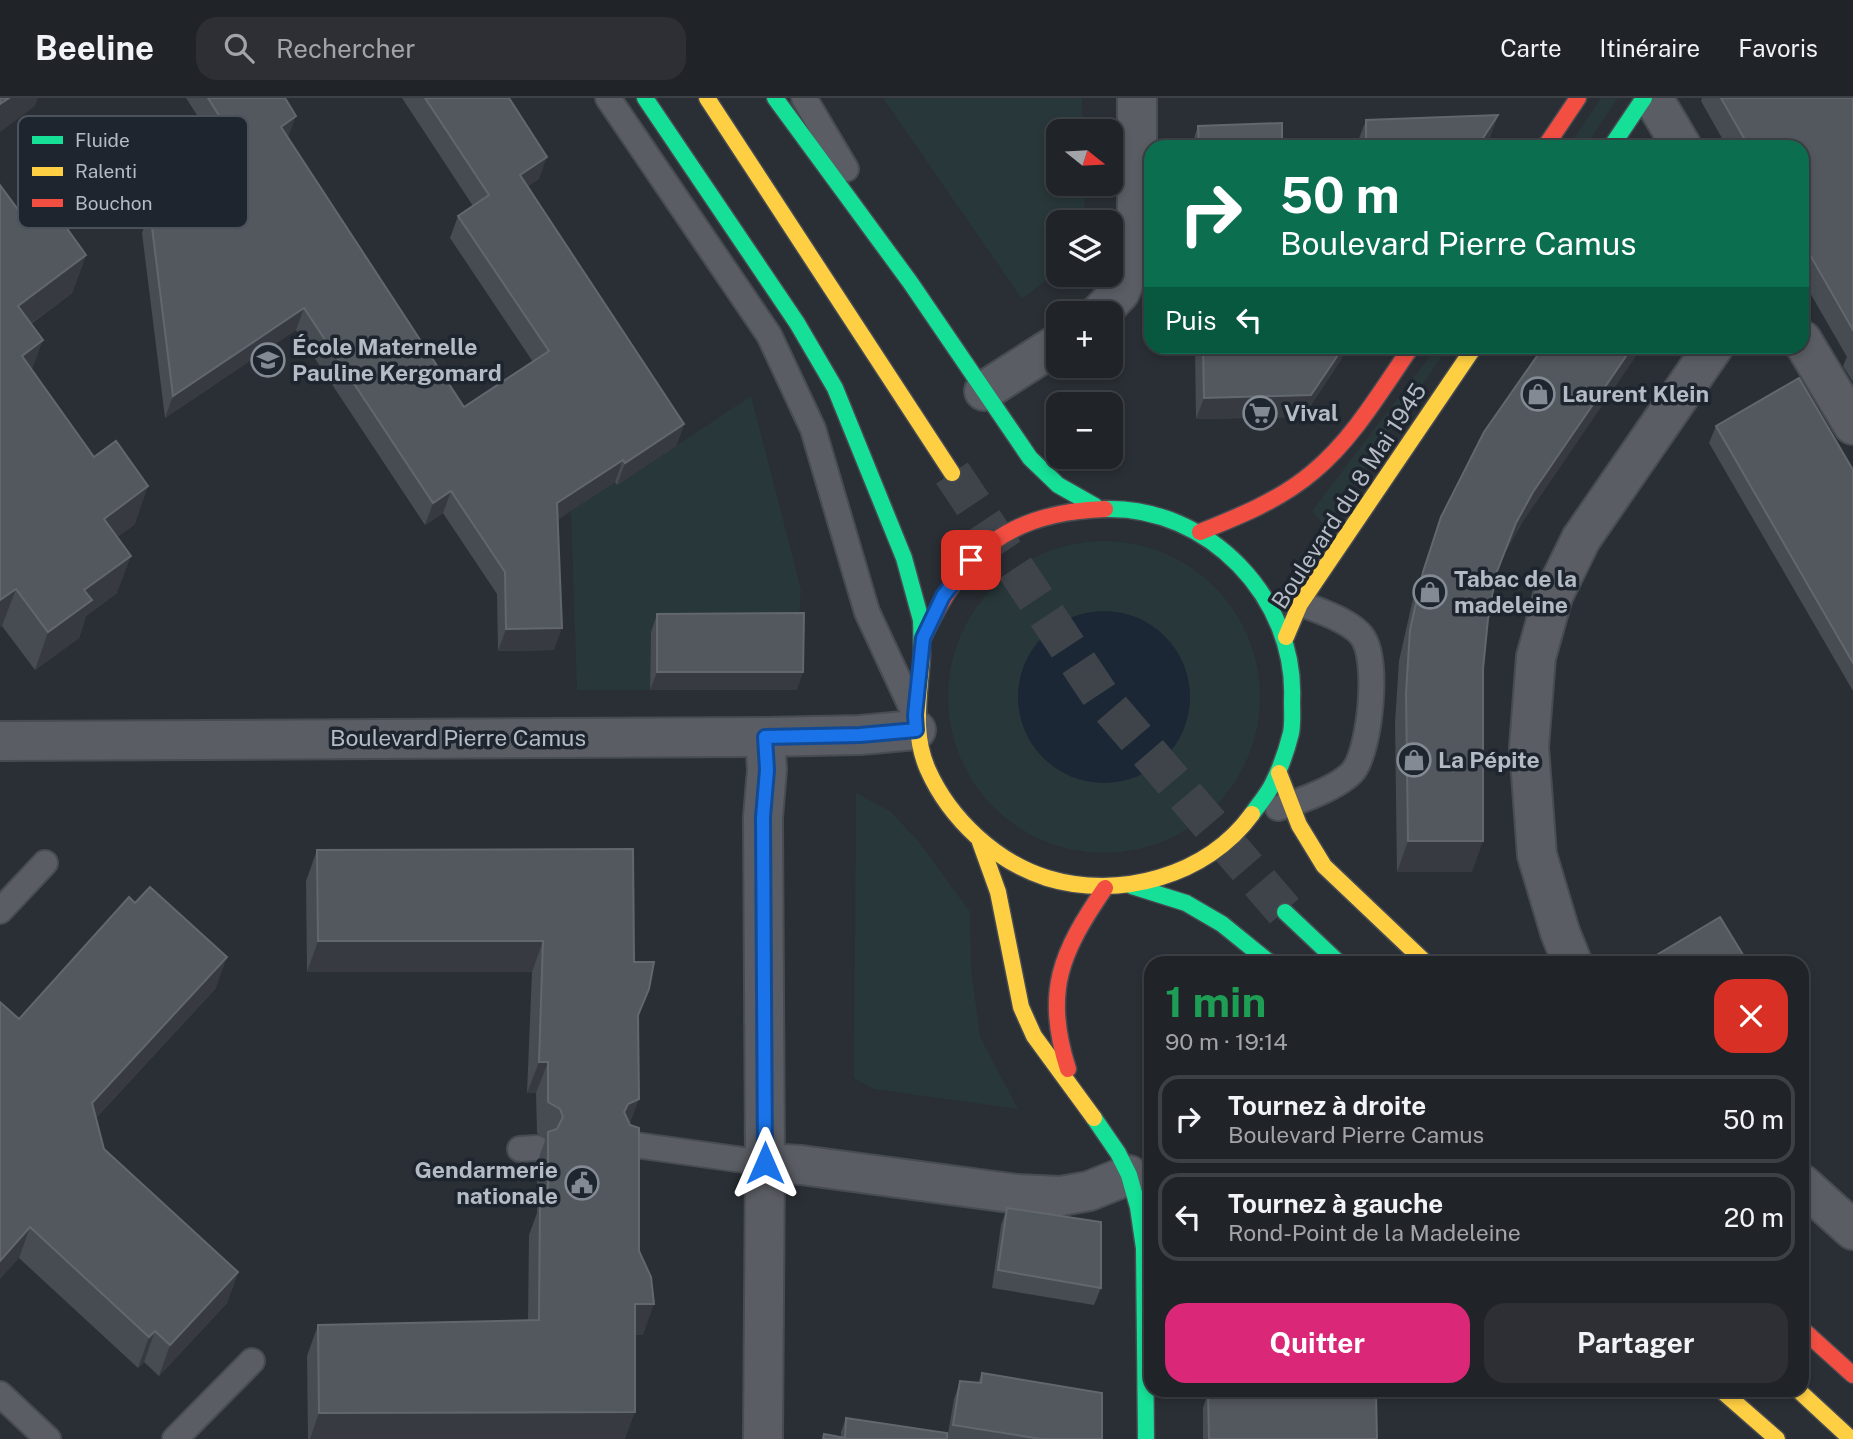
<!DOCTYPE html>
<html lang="fr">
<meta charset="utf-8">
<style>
:root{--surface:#202328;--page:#2d2f34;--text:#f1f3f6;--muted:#a2a4a8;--line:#3d4045;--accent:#db2777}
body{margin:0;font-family:"Public Sans",sans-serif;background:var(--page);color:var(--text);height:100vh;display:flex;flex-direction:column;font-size:26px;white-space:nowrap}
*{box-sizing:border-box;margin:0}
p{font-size:23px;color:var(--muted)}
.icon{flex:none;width:38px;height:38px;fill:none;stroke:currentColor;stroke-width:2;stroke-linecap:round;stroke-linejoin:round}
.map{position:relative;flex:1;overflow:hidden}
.details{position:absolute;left:1144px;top:858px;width:665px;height:441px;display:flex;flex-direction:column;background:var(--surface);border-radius:21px;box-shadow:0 4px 10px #0003,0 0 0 2px var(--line)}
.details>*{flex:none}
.banner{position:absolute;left:1144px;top:42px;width:665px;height:214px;border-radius:21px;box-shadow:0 4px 10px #0003,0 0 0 2px var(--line);background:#0b6e4f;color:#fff;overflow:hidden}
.needle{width:46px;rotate:108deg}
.controls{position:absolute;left:1046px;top:21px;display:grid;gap:14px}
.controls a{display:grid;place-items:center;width:77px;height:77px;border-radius:14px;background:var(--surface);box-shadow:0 4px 10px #0003,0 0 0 2px var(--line);font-size:35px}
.pin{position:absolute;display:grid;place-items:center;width:60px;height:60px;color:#fff;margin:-30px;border-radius:14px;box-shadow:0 4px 10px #0006}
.me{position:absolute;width:77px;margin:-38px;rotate:0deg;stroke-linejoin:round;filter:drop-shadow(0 0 5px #0008)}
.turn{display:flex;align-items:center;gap:24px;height:147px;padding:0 21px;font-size:32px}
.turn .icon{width:91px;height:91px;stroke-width:2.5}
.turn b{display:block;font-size:49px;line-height:60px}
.then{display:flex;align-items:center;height:66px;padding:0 21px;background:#0003;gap:14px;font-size:26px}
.round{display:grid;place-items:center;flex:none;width:74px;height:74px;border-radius:21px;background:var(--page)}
.headline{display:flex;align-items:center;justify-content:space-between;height:119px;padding:0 21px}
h1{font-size:42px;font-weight:700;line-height:52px;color:#1e9e55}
.cta{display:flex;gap:14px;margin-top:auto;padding:14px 21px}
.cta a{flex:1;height:80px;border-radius:21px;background:var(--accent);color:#fff;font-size:28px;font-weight:700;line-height:80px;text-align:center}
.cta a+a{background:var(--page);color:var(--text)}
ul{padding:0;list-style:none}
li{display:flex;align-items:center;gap:21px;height:88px;margin:0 14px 10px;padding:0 7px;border:4px solid var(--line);border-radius:21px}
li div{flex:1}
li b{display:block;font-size:26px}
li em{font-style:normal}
header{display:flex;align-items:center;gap:42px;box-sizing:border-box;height:98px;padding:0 35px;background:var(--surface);border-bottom:2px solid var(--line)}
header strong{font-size:33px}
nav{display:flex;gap:38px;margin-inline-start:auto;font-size:24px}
.search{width:490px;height:63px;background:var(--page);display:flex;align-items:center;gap:18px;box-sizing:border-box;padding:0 24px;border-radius:21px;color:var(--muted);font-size:26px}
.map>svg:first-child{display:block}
.green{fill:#283739}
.water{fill:#1b2735}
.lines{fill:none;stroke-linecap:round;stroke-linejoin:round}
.secondary-tunnel{stroke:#3f444b;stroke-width:38;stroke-dasharray:38 19;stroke-linecap:butt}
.lane-casing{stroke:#474b52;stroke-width:28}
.street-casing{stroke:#474b52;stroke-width:42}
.fast-casing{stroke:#474b52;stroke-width:19}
.slow-casing{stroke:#474b52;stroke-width:19}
.jam-casing{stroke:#474b52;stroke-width:19}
.lane{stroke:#5a5d63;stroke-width:24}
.street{stroke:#5a5d63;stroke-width:38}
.fast{stroke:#16e098;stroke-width:16}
.slow{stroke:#ffcf43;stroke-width:16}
.jam{stroke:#f24e42;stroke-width:16}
.wall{fill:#474b52}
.shaded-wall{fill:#373b41}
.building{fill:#53575e;stroke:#62676e;stroke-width:2}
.route-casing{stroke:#114b97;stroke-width:18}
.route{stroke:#1a73e8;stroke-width:12}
.labels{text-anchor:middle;stroke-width:7;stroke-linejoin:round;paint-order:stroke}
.poi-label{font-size:23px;font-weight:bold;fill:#b5bbc5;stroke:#1e252e;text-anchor:start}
.street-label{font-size:23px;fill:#b5bbc5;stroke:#1e252e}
.key{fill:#1e252e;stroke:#4b525b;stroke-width:2}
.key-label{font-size:19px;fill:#b5bbc5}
</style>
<header>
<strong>Beeline</strong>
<div class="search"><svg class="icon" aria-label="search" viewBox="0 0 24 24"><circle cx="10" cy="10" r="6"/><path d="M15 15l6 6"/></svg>Rechercher</div>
<nav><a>Carte</a><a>Itinéraire</a><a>Favoris</a></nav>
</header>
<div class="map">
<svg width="1853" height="1341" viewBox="0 0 1853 1341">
<rect width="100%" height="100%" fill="#2a2f35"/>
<g class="green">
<polygon points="883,0 1082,0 1083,33 1059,33 1059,86 1084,86 1085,124 1059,124 1059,172 1022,201"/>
<polygon points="1601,0 1618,0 1585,49 1568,49"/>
<polygon points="1437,249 1448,249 1325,428 1312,413"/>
<polygon points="751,298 801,491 798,533 651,535 650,592 577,592 571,413 615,384 617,387"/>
<circle cx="1104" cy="599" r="156"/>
<polygon points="856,695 890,713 919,744 970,814 971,869 980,939 1018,1011 874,991 854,980"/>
</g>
<circle class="water" cx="1104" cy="599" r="86"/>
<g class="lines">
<polyline class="secondary-tunnel" points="952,375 1101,599 1285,814"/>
<defs>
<g id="lane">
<polyline points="608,0 769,237 813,331 867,514 914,615"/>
<polyline points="804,0 846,71"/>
<path d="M1278 710C1298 704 1341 689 1354 672 1370 650 1380 559 1361 537 1348 521 1310 509 1289 502"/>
<polyline points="0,813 45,765"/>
<polyline points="628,1046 765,1065"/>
<polyline points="520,1051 537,1050"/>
<polyline points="0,1296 48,1341"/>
<polyline points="175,1341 252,1263"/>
</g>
<g id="street">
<polyline points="1653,0 1682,49"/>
<polyline points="1100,215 1120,194 1132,165 1137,121 1137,0"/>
<polyline points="1802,242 1853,327"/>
<polyline points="984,293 1059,245"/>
<polyline points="0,643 765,639 860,637 916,632"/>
<polyline points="1572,864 1560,834 1537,757 1529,649 1536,559 1553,498 1581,441 1714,248"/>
<polyline points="765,1065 801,1067 1017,1096 1061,1098 1089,1093 1129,1077"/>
<polyline points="1802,1086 1853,1132"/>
<polyline points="763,1341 765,1065 763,719 767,672 765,639"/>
</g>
<g id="fast">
<polyline points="645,0 797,225 835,290 904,460 921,522 922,557"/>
<polyline points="775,0 910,184 1030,360 1058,387 1095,408"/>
<polyline points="1611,49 1644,0"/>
<path d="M1105 411C1208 408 1297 500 1292 603 1292 613 1293 625 1291 635 1287 651 1280 671 1273 685 1268 696 1259 706 1252 716"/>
<polyline points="1132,788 1186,805 1222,826 1269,864"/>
<polyline points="1285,814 1338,864"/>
<polyline points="1094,1020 1118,1055 1129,1077 1138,1109 1144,1150 1146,1341"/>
</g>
<g id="slow">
<polyline points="707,0 952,375"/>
<polyline points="1286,539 1300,506 1475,248"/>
<path d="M922 557C920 597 911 634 928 672 950 721 996 764 1047 780 1119 802 1207 778 1252 716"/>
<polyline points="1279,675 1299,727 1324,768 1425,864"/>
<polyline points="980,744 998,794 1021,909 1034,938 1094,1020"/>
<polyline points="1721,1292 1777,1341"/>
<polyline points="1798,1292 1851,1341"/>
</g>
<g id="jam">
<polyline points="1545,49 1578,0"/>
<path d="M1200 434C1240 418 1280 402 1313 374 1354 340 1382 291 1412 248"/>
<path d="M923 540C963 454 1008 414 1105 411"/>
<path d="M1068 971C1043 894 1061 854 1105 790"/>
<polyline points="1802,1231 1853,1277"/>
</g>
</defs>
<use href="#lane" class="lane-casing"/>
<use href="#street" class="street-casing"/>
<use href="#fast" class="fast-casing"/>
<use href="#slow" class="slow-casing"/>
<use href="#jam" class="jam-casing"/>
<use href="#lane" class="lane"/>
<use href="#street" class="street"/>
<use href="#fast" class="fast"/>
<use href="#slow" class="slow"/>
<use href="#jam" class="jam"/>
</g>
<g class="wall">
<polygon points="186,0 285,0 288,40 464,309 533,264 450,140 458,118 473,108 402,0 509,0 539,81 528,88 684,326 676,348 617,387 615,384 558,421 554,552 498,553 497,496 443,415 425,427 296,232 165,320 142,135 150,113 227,64"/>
<polygon points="1702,0 1853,0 1853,284 1843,268 1847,259 1802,181 1802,49 1727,49 1701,3"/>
<polygon points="1498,17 1490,39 1483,49 1358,49 1358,43 1366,22"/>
<polygon points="1198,28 1282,49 1191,49"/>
<polygon points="30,128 86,157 72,195 31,226 32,273 135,426 117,439 117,495 86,518 79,540 35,572 2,528"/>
<polygon points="1195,248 1350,248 1303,319 1196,321"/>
<polygon points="1716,328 1853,372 1853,593 1709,345"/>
<polygon points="1441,419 1522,425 1504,456 1495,480 1488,521 1483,571 1472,774 1397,774 1395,625 1399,563 1412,505"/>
<polygon points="657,516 797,592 650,592 651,534"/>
<polygon points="317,752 634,864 638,923 629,1026 639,1153 643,1237 635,1237 625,1341 308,1341 307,1258 318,1227 528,1222 529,1137 537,1115 537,1065 546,1040 537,1035 536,995 527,995 532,874 307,874 306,783"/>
<polygon points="135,805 216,890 96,1020 104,1051 238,1174 227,1205 159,1278 144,1264 138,1270 19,1160 19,921"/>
<polygon points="1007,1110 1101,1190 1094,1207 992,1190 1001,1127"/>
<polygon points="982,1275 1102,1341 947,1341 954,1301 960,1283 978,1285"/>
<polygon points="1208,1294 1377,1341 1203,1341 1203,1310"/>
<polygon points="846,1320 947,1341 822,1341 824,1336 841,1339 841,1334"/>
</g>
<g class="shaded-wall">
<polygon points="9,0 38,0 35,8 0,34 0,6"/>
<polygon points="1498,17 1490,39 1483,49 1477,49"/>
<polygon points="296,18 288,40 273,51 281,29"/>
<polygon points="547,59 539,81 512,99 520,77"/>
<polygon points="86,157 72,195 4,245 18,208"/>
<polygon points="304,210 296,232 165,320 173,298"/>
<polygon points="43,242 29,280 22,258"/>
<polygon points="1344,248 1350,248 1303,319 1196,321 1204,300"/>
<polygon points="1633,248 1643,248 1522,425 1504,456 1485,507 1516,425 1533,394"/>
<polygon points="684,326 676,348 617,387 625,365"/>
<polygon points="623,362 615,384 550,427 557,405"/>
<polygon points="148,388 135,426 91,459 104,421"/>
<polygon points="451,393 443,415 425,427 433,405"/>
<polygon points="131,458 117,495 86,518 79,540 35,572 48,534 84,492"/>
<polygon points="16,491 2,528 0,530 0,502"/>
<polygon points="562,530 554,552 498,553 506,531"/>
<polygon points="657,574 803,574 797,592 650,592"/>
<polygon points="1408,743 1483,743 1472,774 1397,774"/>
<polygon points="318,843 543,843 532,874 307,874"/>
<polygon points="227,859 216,890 81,1036 92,1005"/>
<polygon points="649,891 638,921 638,917"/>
<polygon points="539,964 548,964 536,995 527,995"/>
<polygon points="639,1001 628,1031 617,1036 628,1006"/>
<polygon points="30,1129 19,1160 0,1181 0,1163"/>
<polygon points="238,1174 227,1205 159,1278 170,1247"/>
<polygon points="635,1206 654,1206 643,1237 624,1237"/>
<polygon points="155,1233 144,1264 138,1270 149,1239"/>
<polygon points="635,1314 625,1341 310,1341 319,1315"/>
</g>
<g class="building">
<polygon points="0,0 9,0 0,6"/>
<polygon points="208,0 285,0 296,18 281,29 464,309 549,253 458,118 489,97 425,0 509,0 547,59 520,77 684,326 625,365 623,362 557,405 562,530 506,531 505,474 451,393 433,405 304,210 173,298 150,113 242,54"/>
<polygon points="1721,0 1853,0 1853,232 1802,143 1802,49 1749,49"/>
<polygon points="1498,17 1477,49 1366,49 1366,22"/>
<polygon points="1282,25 1282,49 1199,49 1198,28"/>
<polygon points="0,87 30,128 53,111 86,157 18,208 43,242 22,258 94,359 116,343 148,388 104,421 131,458 84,492 92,502 48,534 16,491 0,502"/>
<polygon points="1203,248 1344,248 1311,297 1204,300"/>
<polygon points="1544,248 1633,248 1533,394 1516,425 1496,476 1488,521 1483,571 1483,743 1408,743 1406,595 1410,532 1423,474 1441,419 1484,334"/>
<polygon points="1799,280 1853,372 1853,565 1716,328"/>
<polygon points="804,515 803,574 657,574 657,516"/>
<polygon points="633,751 634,864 654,864 649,891 638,917 639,1001 628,1006 624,1014 630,1027 639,1030 639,1153 651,1179 654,1206 635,1206 635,1314 319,1315 318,1227 539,1222 540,1106 548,1106 548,1034 557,1031 563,1019 560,1011 548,1004 548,964 539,964 543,843 318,843 317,752"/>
<polygon points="150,789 227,859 92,1005 104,1051 238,1174 170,1247 155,1233 149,1239 30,1129 0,1163 0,904 19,921 129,799 135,805"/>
<polygon points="1720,819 1745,860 1740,864 1645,864"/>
<polygon points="1007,1110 1101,1124 1101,1190 998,1172"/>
<polygon points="982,1275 1102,1295 1102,1341 1041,1341 953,1327 960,1283 981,1285"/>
<polygon points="1208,1294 1376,1294 1377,1341 1209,1341"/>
<polygon points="846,1320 947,1335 947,1341 823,1341 824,1336 845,1340"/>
</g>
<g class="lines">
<defs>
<polyline id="route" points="765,1065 763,719 767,672 765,639 860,637 916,632 915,617 923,540 943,498 971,462"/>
</defs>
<use href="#route" class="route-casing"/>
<use href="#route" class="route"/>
</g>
<defs>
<symbol id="school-ring" viewBox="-11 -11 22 22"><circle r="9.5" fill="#1e252e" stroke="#848a93" stroke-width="1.5"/><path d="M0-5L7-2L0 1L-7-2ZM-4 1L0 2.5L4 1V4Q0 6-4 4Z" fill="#848a93"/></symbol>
<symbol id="shop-ring" viewBox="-11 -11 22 22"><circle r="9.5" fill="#1e252e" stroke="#848a93" stroke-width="1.5"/><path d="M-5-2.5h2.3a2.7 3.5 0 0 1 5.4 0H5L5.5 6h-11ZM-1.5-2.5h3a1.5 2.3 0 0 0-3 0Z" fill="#848a93"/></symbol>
<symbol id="supermarket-ring" viewBox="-11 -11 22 22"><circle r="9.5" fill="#1e252e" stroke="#848a93" stroke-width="1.5"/><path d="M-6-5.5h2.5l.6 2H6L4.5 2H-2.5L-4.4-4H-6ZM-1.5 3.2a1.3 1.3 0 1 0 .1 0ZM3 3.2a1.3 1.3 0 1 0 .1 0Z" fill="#848a93"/></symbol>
<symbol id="civic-ring" viewBox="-11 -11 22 22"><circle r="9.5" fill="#1e252e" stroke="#848a93" stroke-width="1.5"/><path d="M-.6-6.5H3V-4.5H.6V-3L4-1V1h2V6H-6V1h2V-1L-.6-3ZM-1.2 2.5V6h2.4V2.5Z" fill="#848a93"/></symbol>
</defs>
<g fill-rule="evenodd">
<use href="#school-ring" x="249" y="243" width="38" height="38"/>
<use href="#shop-ring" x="1519" y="277" width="38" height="38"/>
<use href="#supermarket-ring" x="1241" y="296" width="38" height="38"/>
<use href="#shop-ring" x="1411" y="475" width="38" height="38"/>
<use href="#shop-ring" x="1395" y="643" width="38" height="38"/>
<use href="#civic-ring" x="563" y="1066" width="38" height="38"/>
</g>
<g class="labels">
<g class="poi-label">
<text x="292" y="257">École Maternelle<tspan x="292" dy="26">Pauline Kergomard</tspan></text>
<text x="1562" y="304">Laurent Klein</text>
<text x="1284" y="323">Vival</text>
<text x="1454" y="489">Tabac de la<tspan x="1454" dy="26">madeleine</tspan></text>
<text x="1438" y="670">La Pépite</text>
<text x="558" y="1080" text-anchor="end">Gendarmerie<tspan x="558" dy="26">nationale</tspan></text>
</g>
<g class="street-label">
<text transform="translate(1349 398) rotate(-57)" y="8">Boulevard du 8 Mai 1945</text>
<text x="458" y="648">Boulevard Pierre Camus</text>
</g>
</g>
<rect x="18" y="18" width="230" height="112" rx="10" class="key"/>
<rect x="32" y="38" width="31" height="8" fill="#16e098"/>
<rect x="32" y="69" width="31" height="9" fill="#ffcf43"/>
<rect x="32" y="101" width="31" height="8" fill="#f24e42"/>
<g class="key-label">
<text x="75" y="49">Fluide</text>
<text x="75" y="80">Ralenti</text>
<text x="75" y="112">Bouchon</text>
</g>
</svg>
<div class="controls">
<a><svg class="needle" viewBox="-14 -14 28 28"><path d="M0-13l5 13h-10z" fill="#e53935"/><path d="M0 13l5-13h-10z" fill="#a2a4a8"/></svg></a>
<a><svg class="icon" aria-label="layers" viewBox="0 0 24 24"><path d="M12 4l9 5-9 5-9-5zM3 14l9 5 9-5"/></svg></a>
<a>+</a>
<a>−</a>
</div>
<div class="pin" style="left:971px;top:462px;background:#d93025"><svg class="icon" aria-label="arrive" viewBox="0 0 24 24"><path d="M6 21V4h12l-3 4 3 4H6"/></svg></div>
<svg class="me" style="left:765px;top:1065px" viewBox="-20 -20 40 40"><path d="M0-17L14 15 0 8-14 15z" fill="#1a73e8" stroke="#fff" stroke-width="4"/></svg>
<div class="banner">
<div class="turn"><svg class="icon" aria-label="right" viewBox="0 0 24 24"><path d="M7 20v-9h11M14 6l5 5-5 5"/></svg><div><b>50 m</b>Boulevard Pierre Camus</div></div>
<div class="then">Puis<svg class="icon" aria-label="left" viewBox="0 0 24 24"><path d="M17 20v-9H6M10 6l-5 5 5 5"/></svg></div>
</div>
<section class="details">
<div class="headline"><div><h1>1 min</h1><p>90 m · 19:14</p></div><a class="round" style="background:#d93025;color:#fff"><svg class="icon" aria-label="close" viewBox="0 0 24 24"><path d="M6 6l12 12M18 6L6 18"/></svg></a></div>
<ul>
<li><svg class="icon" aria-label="right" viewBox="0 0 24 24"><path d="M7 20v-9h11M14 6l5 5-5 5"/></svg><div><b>Tournez à droite</b><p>Boulevard Pierre Camus</p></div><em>50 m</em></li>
<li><svg class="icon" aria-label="left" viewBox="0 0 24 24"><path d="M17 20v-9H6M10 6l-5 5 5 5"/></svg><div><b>Tournez à gauche</b><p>Rond-Point de la Madeleine</p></div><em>20 m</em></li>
</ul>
<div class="cta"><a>Quitter</a><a>Partager</a></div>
</section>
</div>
